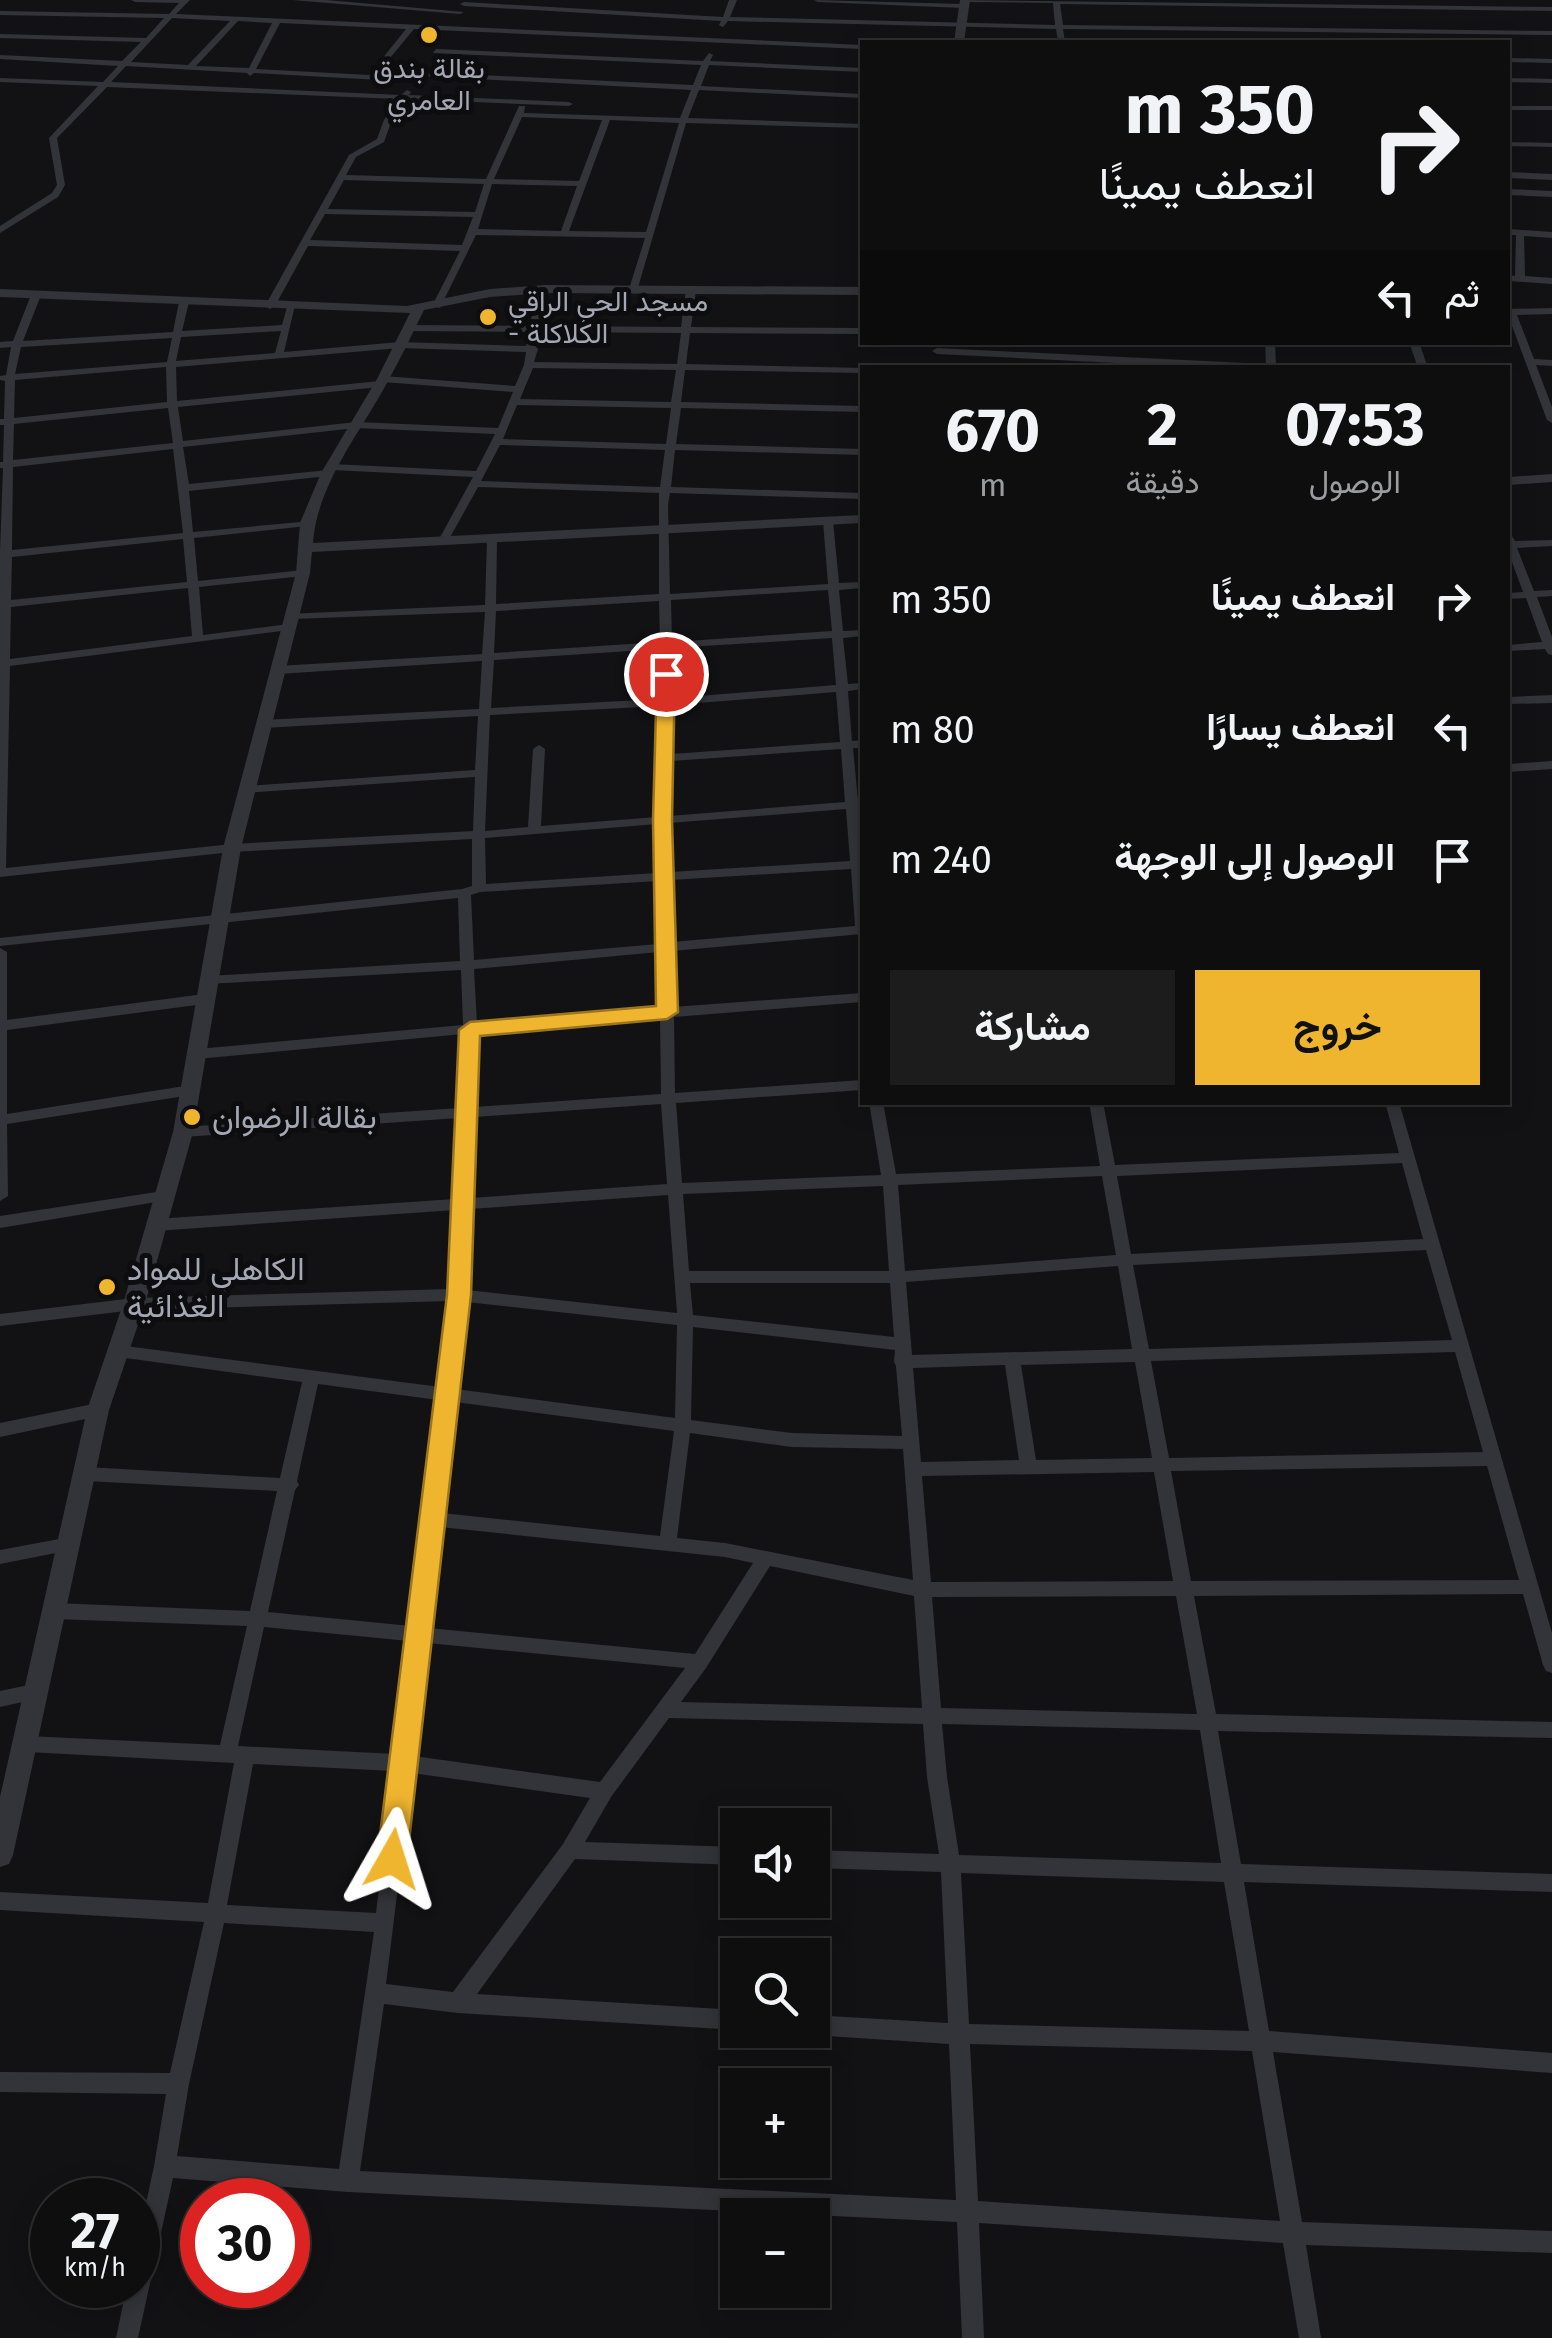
<!DOCTYPE html>
<html lang="ar">
<meta charset="utf-8">
<style>
:root{--surface:#0e0e0f;--page:#1c1c1d;--text:#f1f3f6;--muted:#9b9c9e;--line:#2e2e2f;--accent:#f0b52e}
body{margin:0;font-family:"Fira Sans",Vazirmatn,sans-serif;background:var(--page);color:var(--text);direction:rtl;height:100vh;display:flex;flex-direction:column;font-size:38px;white-space:nowrap}
*{box-sizing:border-box;margin:0}
p{font-size:32px;color:var(--muted)}
.icon{flex:none;width:55px;height:55px;fill:none;stroke:currentColor;stroke-width:2;stroke-linecap:round;stroke-linejoin:round}
.map{position:relative;flex:1;overflow:hidden;direction:ltr}
.drawer{position:absolute;left:860px;top:365px;width:650px;height:740px;display:flex;flex-direction:column;background:var(--surface);border-radius:0px;box-shadow:0 5px 25px #0003,0 0 0 2px var(--line);direction:rtl}
.drawer>*{flex:none}
.top-card{position:absolute;left:860px;top:40px;width:650px;height:305px;border-radius:0px;box-shadow:0 5px 25px #0003,0 0 0 2px var(--line);direction:rtl;background:#0e0e0f;color:var(--text);overflow:hidden}
.fabs{position:absolute;left:720px;top:1808px;display:grid;gap:20px}
.fabs a{display:grid;place-items:center;width:110px;height:110px;border-radius:0px;background:var(--surface);box-shadow:0 5px 25px #0003,0 0 0 2px var(--line);font-size:50px}
.speed{position:absolute;left:30px;top:2178px;display:flex;gap:20px;font-size:50px;font-weight:700;text-align:center}
.speed>*{display:grid;place-content:center;width:130px;height:130px;border-radius:50%;background:var(--surface);box-shadow:0 5px 25px #0003,0 0 0 2px var(--line);line-height:1}
.speed small{font-size:25px;font-weight:400}
.speed .limit{border:15px solid #d22;background:#fff;color:#111}
.pin{position:absolute;display:grid;place-items:center;width:85px;height:85px;color:#fff;margin:-42px;border:5px solid #fff;border-radius:50%;box-shadow:0 2px 10px #0007}
.me{position:absolute;width:110px;margin:-55px;rotate:6deg;stroke-linejoin:round;filter:drop-shadow(0 0 8px #0008)}
.turn{display:flex;align-items:center;gap:35px;height:210px;padding:0 30px;font-size:45px}
.turn .icon{width:130px;height:130px;stroke-width:2.5}
.turn b{display:block;font-size:70px;line-height:85px}
.then{display:flex;align-items:center;height:95px;padding:0 30px;background:#0003;gap:20px;font-size:38px}
.eta{display:flex;justify-content:space-evenly;align-items:center;height:170px;text-align:center}
.eta b{font-size:60px;font-weight:700;line-height:70px}
.button{display:flex;gap:20px;margin-top:auto;padding:20px 30px}
.button a{flex:1;height:115px;border-radius:0px;background:var(--accent);color:#111;font-size:40px;font-weight:700;line-height:115px;text-align:center}
.button a+a{background:var(--page);color:var(--text)}
ul{padding:0;list-style:none}
li{display:flex;align-items:center;gap:30px;height:130px;padding:0 30px}
li div{flex:1}
li b{display:block;font-size:38px}
li em{font-style:normal}
.map>svg:first-child{display:block}
.lines{fill:none;stroke-linecap:round;stroke-linejoin:round}
.minor{fill:#333439;fill-rule:evenodd}
.tertiary{fill:#333439;fill-rule:evenodd}
.route{fill:#f0b52e;stroke:#9c761e;stroke-width:2.5}
.poi-dot{fill:#f0b52e;stroke:#0d0d0f;stroke-width:4}
.labels{text-anchor:middle;stroke-width:10;stroke-linejoin:round;paint-order:stroke}
.far-poi-label{font-size:28px;fill:#a4a8b4;stroke:#0d0d0f}
.poi-label{font-size:32px;fill:#a4a8b4;stroke:#0d0d0f;text-anchor:start}
</style>
<div class="map">
<svg width="1552" height="2338" viewBox="0 0 1552 2338">
<rect width="100%" height="100%" fill="#121214"/>
<g class="lines">
<g class="minor">
<path d="M131 0H190L176 14 862 45V49L414 29 376 75 419 78 416 82 254 73 250 76 247 73 126 66 111 82 401 95 407 90 411 92 409 95 569 102 573 104 569 106 406 99 392 120 384 142 356 157 346 175 486 179 519 106H525L524 113 680 118 691 90 420 76 417 72 693 85 701 65 433 53 436 49 703 61 709 53 713 55 710 61 862 68V72L709 65 701 86 862 94V98L699 90 688 118 862 124V128L686 123 637 291 629 289 645 238 476 235 440 308 432 306 460 251 308 246 275 306 270 309 265 306 349 155 377 139 384 120 398 99 107 87 57 138 65 185 58 197 0 233V226L52 193 57 185 49 138 98 86 0 82V78L103 82 118 66 0 59V55L122 61 141 42 0 38V34L146 38 164 18 0 15V11L169 14 179 3 135 2ZM172 18 230 21 188 65 131 62ZM238 21 272 23 249 68 196 66ZM280 23 406 29 369 75 256 69ZM522 117 602 120 579 181 494 179ZM610 120 679 123 646 232 569 231ZM344 180 484 184 475 212 328 209ZM492 184 577 186 561 231 478 229ZM325 214 473 217 462 245 310 240Z"/>
<polygon points="292,0 326,0 464,12 460,14"/>
<polygon points="729,0 737,0 730,17 1055,25 1053,3 966,2 962,0 1552,7 1552,11 1060,4 1063,25 1552,31 1552,35 1063,29 1065,42 1058,42 1056,29 728,21 723,27 719,25 721,21 464,6 460,4 464,2 723,17"/>
<polygon points="814,0 963,4 967,6 963,8 818,2"/>
<polygon points="1508,58 1552,59 1552,63 1508,62"/>
<polygon points="1508,78 1552,79 1552,83 1508,82"/>
<rect x="1508" y="106" width="44" height="4"/>
<polygon points="1508,142 1552,143 1552,147 1508,146"/>
<polygon points="1508,172 1552,174 1552,180 1508,178"/>
<polygon points="1508,189 1552,191 1552,197 1508,195"/>
<polygon points="1508,229 1552,232 1552,238 1524,236 1525,276 1552,278 1552,284 1508,281 1508,275 1515,276 1516,235 1508,235"/>
<path d="M545 286 550 289 539 326 681 327 686 290 691 287 696 290 691 327 862 328V334L690 333 686 364 864 368 862 373 685 370 681 402 862 406V412L681 408 676 444 862 449V455L675 450 671 487 862 493V499L670 493 668 505 670 594 828 584 823 521 828 518 833 521 839 583 862 582V588L839 590 843 631 862 630V636L843 638 848 684 862 683V689L848 691 852 741 862 740V748H853L858 801 862 800V808H858L862 856V934L672 951 673 1007 862 993V1002L674 1017 675 1093 862 1080V1090L676 1103 682 1183 881 1175 869 1102H883L896 1174 1100 1166 1089 1102H1103L1115 1165 1399 1153 1385 1102H1399L1552 1633V1673L1546 1671 1543 1665 1523 1594 1194 1596 1216 1714 1552 1722V1738L1218 1731 1241 1864 1552 1874V1892L1244 1882 1269 2031 1552 2053V2073L1273 2052 1302 2222 1552 2231V2253L1306 2245 1321 2338H1299L1283 2243 979 2223 984 2338H962L957 2222 348 2192 173 2178 138 2338H116L127 2285H138V2240L154 2166 166 2094 0 2092V2072L170 2073 204 1922 0 1910V1892L208 1903 234 1763 27 1752 20 1750 18 1744 20 1738 27 1736 220 1745 247 1626 54 1619 48 1616 45 1611 48 1606 54 1603 250 1611 277 1491 86 1481 80 1479 77 1474 80 1469 86 1467 280 1478 302 1382 118 1357 112 1355 110 1351 112 1347 118 1345 440 1387 450 1301 134 1310 0 1326V1314L134 1298 451 1289 455 1210 155 1231 147 1225 155 1219 455 1199 459 1118 183 1137 176 1132 183 1127 459 1108 463 1034 197 1059 190 1054 197 1049 463 1025 461 970 208 984 201 980 208 976 460 961 458 898 0 946V938L462 889 472 886V839L232 852 0 877V552L3 468H0V462H3L4 425H0V419H4L5 381 0 380V376L6 375 11 347 0 348V342L13 341 31 295 36 292 41 295 23 341 173 332 179 302 184 299 189 302 182 331 282 325 287 307 295 305 284 352 400 342 526 346 528 332 409 331 404 328 409 325 529 326 540 289ZM281 331 275 353 176 361 181 337ZM537 332 681 333 677 364 534 362 538 349 536 347ZM172 338 167 362 15 374 21 347ZM400 348 526 352 524 365 515 386 383 376 378 379 380 381 177 401 176 367ZM166 367 167 402 14 418 15 380ZM533 368 676 370 671 402 520 399ZM383 382 513 392 498 428 356 422 183 441 178 407 380 387 383 386ZM517 405 671 408 666 444 503 439ZM168 408 173 443 13 460 14 424ZM356 428 495 434 476 471 332 464 327 467 332 470 473 477 438 541 443 544 448 541 478 487 659 493V594L496 604 497 540 492 537 487 540 485 605 288 614 286 616 292 619 485 612 482 654 277 666 271 670 277 674 482 661 479 709 263 720 257 724 263 728 478 716 475 770 246 786 242 787V793L475 777 473 831 232 844 6 868 10 666 289 630 295 627 289 624 203 635 199 587 303 576 309 573 303 570 198 581 194 538 307 526 312 523 311 521 193 532 189 491 328 476 333 473 328 470 189 484 183 447ZM500 445 665 450 660 487 481 481ZM173 449 183 533 12 550 13 467ZM183 539 187 582 11 600 12 557ZM188 588 192 636 10 659 11 607ZM828 590 832 631 672 642 671 600ZM659 601 660 642 494 653 496 611ZM832 638 836 685 673 698 672 648ZM660 649 661 699 491 708 494 660ZM836 692 840 742 671 754 673 705ZM661 706 657 817 541 826 545 749 539 745 533 749 528 827 485 831 490 715ZM841 749 845 802 669 816 671 761ZM846 809 850 861 670 872 669 823ZM657 824V873L486 884 485 838ZM851 869 855 926 672 942 671 880ZM658 881V944L474 960 471 895 480 892ZM659 952V1008L477 1024 474 969ZM660 1018 661 1094 474 1107 477 1033ZM661 1104 667 1184 471 1198 474 1117ZM1402 1163 1423 1239 1131 1254 1117 1176ZM1102 1176 1116 1255 905 1271 898 1185ZM883 1186 889 1271H689L683 1194ZM668 1195 677 1313 467 1290 470 1209ZM1426 1250 1452 1340 1149 1349 1133 1265ZM1118 1266 1132 1349 912 1355 906 1282ZM690 1283H890L894 1337 693 1315ZM466 1302 677 1325 675 1418 456 1389ZM693 1327 895 1350 894 1362 896 1366 902 1436 792 1433 691 1420ZM1455 1352 1483 1452 1169 1458 1151 1361ZM1135 1362 1152 1458 1036 1460 1021 1365ZM1005 1365 1019 1460 921 1462 913 1368ZM318 1384 438 1400 411 1626 268 1612 295 1490 299 1485 297 1481ZM455 1402 674 1431 660 1536 442 1513ZM690 1433 792 1447 903 1449 913 1580 725 1543 677 1538ZM1487 1466 1519 1580 1191 1581 1171 1471ZM1154 1472 1173 1581 931 1582 922 1476ZM440 1527 725 1557 753 1563 695 1654 429 1628ZM770 1566 914 1596 922 1708 681 1702 706 1668ZM1176 1596 1197 1714 941 1708 932 1597ZM264 1627 409 1641 395 1754 238 1746ZM427 1643 685 1668 600 1782 414 1756ZM669 1718 923 1724 927 1777 939 1854 812 1850V1868L941 1872 948 2023 812 2015V2030H804L812 2035 949 2044 956 2200 360 2171 384 2004 458 2013 738 2030V2010L477 1994 575 1859 738 1865V1847L585 1842 611 1797ZM942 1724 1200 1730 1221 1863 959 1855 947 1777ZM253 1764 393 1771 376 1913 227 1905ZM412 1773 590 1798 563 1844 453 1992 386 1984ZM961 1873 1224 1882 1249 2031 969 2024ZM224 1923 374 1932 339 2169 177 2156 189 2084ZM970 2044 1252 2051 1280 2221 978 2201Z"/>
<polygon points="1552,308 1552,314 1517,315 1534,359 1552,360 1552,366 1536,365 1552,407 1552,423 1547,420 1508,315 1508,309"/>
<polygon points="1265,342 1275,342 1276,365 1289,368 1216,368 937,354 932,351 937,348 1266,364"/>
<polygon points="1409,342 1419,342 1428,368 1418,368"/>
<polygon points="1508,535 1512,536 1515,541 1552,540 1552,546 1517,548 1534,591 1552,590 1552,596 1537,597 1552,637 1552,655 1548,654 1545,649 1508,651 1508,645 1542,642 1526,598 1508,599 1508,593 1523,592 1508,551"/>
<polygon points="1552,695 1552,703 1508,704 1508,697"/>
<polygon points="1552,761 1552,769 1508,772 1508,764"/>
<polygon points="0,948 7,952 7,1020 204,994 211,999 204,1004 7,1030 7,1114 191,1085 198,1090 191,1095 7,1124 8,1196 0,1201"/>
<polygon points="163,1191 171,1196 168,1200 0,1228 0,1216"/>
<polygon points="98,1403 104,1405 106,1410 104,1415 0,1437 0,1423"/>
<polygon points="70,1537 76,1539 79,1544 76,1549 0,1564 0,1550"/>
<polygon points="38,1683 45,1685 47,1691 45,1697 0,1707 0,1691"/>
</g>
<g class="tertiary">
<polygon points="960,0 970,0 964,42 954,42"/>
<path d="M545 285 862 287V295L545 293 490 297 424 310C412 334 401 358 388 381 361 432 317 484 313 543L862 515V523L312 552 310 573 241 848 193 1132 145 1304 109 1410 13 1855 9 1864 0 1867V1797L87 1410 123 1304 173 1132 223 848 296 573 300 523 321 473 377 379 410 313 0 297V289L407 306 490 289Z"/>
<polygon points="1552,474 1552,482 1508,485 1508,477"/>
</g>
</g>
<polygon class="route" points="666,669 675,674 672,820 678,1012 667,1019 480,1036 471,1295 407,1859 402,1869 392,1873 381,1869 377,1859 447,1295 459,1030 470,1022 656,1006 653,820 657,674"/>
<g class="poi-dot">
<circle cx="429" cy="35" r="10"/>
<circle cx="488" cy="317" r="10"/>
<circle cx="192" cy="1117" r="10"/>
<circle cx="107" cy="1287" r="10"/>
</g>
<g class="labels">
<g class="far-poi-label">
<text x="429" y="78">بقالة بندق<tspan x="429" dy="32">العامري</tspan></text>
<text x="508" y="311" text-anchor="start">مسجد الحي الراقي<tspan x="508" dy="32">- الكلاكلة</tspan></text>
</g>
<g class="poi-label">
<text x="212" y="1128">بقالة الرضوان</text>
<text x="127" y="1280">الكاهلي للمواد<tspan x="127" dy="37">الغذائية</tspan></text>
</g>
</g>
</svg>
<div class="fabs">
<a><svg class="icon" aria-label="sound" viewBox="0 0 24 24"><path d="M4 9h4l5-4v14l-5-4H4zM17 9q2 3 0 6"/></svg></a>
<a><svg class="icon" aria-label="search" viewBox="0 0 24 24"><circle cx="10" cy="10" r="6"/><path d="M15 15l6 6"/></svg></a>
<a>+</a>
<a>−</a>
</div>
<div class="speed"><div>27<small>km/h</small></div><div class="limit">30</div></div>
<div class="pin" style="left:666px;top:674px;background:#d93025"><svg class="icon" aria-label="arrive" viewBox="0 0 24 24"><path d="M6 21V4h12l-3 4 3 4H6"/></svg></div>
<svg class="me" style="left:392px;top:1859px" viewBox="-20 -20 40 40"><path d="M0-17L14 15 0 8-14 15z" fill="#f0b52e" stroke="#fff" stroke-width="4"/></svg>
<div class="top-card">
<div class="turn"><svg class="icon" aria-label="right" viewBox="0 0 24 24"><path d="M7 20v-9h11M14 6l5 5-5 5"/></svg><div><b>350 m</b>انعطف يمينًا</div></div>
<div class="then">ثم<svg class="icon" aria-label="left" viewBox="0 0 24 24"><path d="M17 20v-9H6M10 6l-5 5 5 5"/></svg></div>
</div>
<section class="drawer">
<div class="eta">
<div><b>07:53</b><p>الوصول</p></div>
<div><b>2</b><p>دقيقة</p></div>
<div><b>670</b><p>m</p></div>
</div>
<ul>
<li><svg class="icon" aria-label="right" viewBox="0 0 24 24"><path d="M7 20v-9h11M14 6l5 5-5 5"/></svg><div><b>انعطف يمينًا</b></div><em>350 m</em></li>
<li><svg class="icon" aria-label="left" viewBox="0 0 24 24"><path d="M17 20v-9H6M10 6l-5 5 5 5"/></svg><div><b>انعطف يسارًا</b></div><em>80 m</em></li>
<li><svg class="icon" aria-label="arrive" viewBox="0 0 24 24"><path d="M6 21V4h12l-3 4 3 4H6"/></svg><div><b>الوصول إلى الوجهة</b></div><em>240 m</em></li>
</ul>
<div class="button"><a>خروج</a><a>مشاركة</a></div>
</section>
</div>
